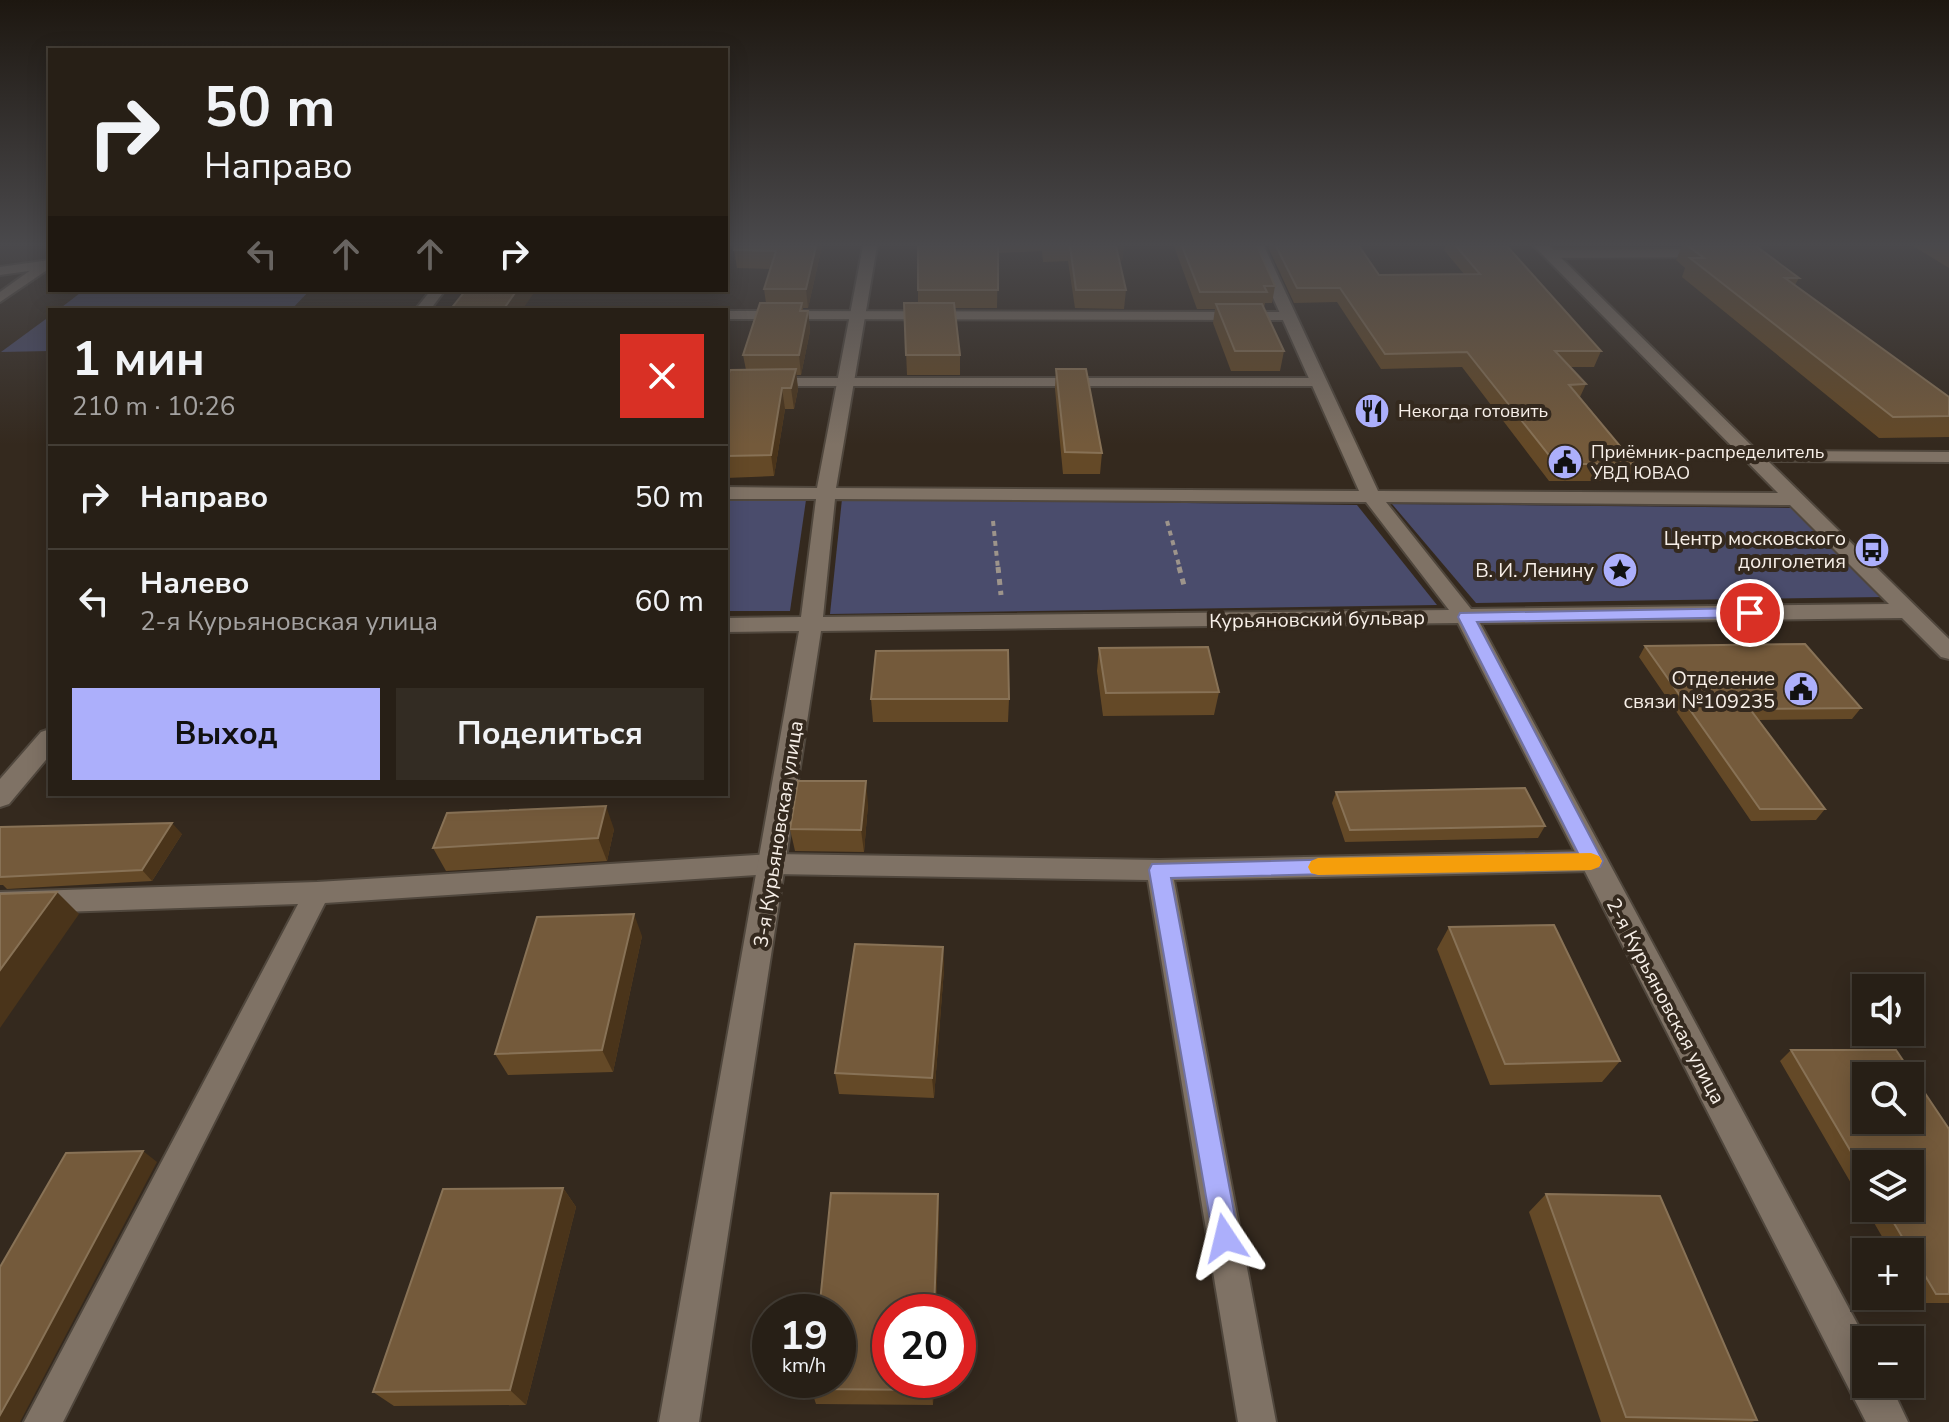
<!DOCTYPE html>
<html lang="ru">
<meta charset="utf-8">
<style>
:root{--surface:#271f16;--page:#332c23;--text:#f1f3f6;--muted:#a4a2a1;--line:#433d35;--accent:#acaffb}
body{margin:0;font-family:"Nunito Sans",sans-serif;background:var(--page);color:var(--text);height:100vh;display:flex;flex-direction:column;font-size:30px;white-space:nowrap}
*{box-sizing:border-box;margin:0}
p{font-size:26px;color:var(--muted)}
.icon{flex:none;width:44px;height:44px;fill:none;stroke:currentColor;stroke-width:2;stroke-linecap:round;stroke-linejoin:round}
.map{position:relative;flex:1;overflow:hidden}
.panel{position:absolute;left:48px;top:308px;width:680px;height:488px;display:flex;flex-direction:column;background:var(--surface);border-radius:0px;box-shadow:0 4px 20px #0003,0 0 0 2px var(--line)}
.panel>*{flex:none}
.top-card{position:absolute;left:48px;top:48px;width:680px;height:244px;border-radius:0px;box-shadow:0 4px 20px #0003,0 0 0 2px var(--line);background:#271f16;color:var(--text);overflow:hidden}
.tools{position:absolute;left:1852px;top:974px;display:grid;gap:16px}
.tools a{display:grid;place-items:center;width:72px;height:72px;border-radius:0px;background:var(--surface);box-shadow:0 4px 20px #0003,0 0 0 2px var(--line);font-size:40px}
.speed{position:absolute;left:752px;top:1294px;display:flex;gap:16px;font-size:40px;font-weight:700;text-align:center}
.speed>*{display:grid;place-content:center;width:104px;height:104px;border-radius:50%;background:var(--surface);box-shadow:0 4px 20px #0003,0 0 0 2px var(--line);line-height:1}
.speed small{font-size:20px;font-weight:400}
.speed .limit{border:12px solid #d22;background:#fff;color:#111}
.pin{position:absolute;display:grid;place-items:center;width:68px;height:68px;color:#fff;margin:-34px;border:4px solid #fff;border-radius:50%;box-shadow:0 2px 8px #0007}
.me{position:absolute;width:88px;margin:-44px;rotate:350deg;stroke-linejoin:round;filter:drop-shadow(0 0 6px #0008)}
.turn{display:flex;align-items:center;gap:28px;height:168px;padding:0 24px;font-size:36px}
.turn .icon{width:104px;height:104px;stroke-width:2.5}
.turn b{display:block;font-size:56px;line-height:68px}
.lanes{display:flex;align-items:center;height:76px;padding:0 24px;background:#0003;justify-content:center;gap:40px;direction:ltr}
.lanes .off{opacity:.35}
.round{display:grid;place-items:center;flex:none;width:84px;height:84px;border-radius:0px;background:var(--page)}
.summary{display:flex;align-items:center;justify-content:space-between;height:136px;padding:0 24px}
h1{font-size:48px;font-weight:700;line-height:60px}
.action{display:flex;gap:16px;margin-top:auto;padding:16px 24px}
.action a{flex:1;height:92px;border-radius:0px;background:var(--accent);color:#111;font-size:32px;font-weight:700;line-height:92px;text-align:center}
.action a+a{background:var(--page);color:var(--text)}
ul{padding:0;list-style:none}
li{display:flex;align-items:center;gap:24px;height:104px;padding:0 24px;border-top:2px solid var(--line)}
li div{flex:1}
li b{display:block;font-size:30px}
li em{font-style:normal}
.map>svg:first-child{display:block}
.green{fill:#4a4c6c}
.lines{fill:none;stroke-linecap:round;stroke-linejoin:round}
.lane-casing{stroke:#50473d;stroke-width:4}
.street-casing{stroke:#50473d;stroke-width:4}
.path-far1{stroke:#9d948b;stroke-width:4;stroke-dasharray:5 5;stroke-linecap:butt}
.path{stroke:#9d948b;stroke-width:5;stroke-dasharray:6 6;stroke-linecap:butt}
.lane{fill:#7f7265;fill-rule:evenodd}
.street{fill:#7f7265;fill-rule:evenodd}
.wall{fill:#644927;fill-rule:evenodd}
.shaded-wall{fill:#4a341a}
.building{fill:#745a3b;stroke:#887256;stroke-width:2;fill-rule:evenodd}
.route{fill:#acaffb;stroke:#7072a3;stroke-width:2}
.slow{fill:#f59e0b}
.labels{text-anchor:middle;stroke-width:8;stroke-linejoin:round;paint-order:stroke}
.far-poi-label{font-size:18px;fill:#f7efe8;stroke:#34291e;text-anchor:start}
.poi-label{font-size:20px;fill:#f7efe8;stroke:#34291e;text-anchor:end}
.street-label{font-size:20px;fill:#f7efe8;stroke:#34291e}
</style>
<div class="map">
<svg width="1949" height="1422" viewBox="0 0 1949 1422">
<rect width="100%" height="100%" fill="#34291e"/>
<g class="green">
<polygon points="84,290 310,290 291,310 58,310"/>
<polygon points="50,316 50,351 1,352"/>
<polygon points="842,499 1357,505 1437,605 830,614"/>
<polygon points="806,500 790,611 726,611 726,501"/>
<polygon points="1392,504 1796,508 1883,597 1476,603"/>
</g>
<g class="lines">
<defs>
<g id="lane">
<polygon points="1745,246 1759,246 1744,257 1548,258 1542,254 1548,250 1741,249"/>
<polygon points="42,262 50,262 50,268 0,302 0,292"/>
<polygon points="726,311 1289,312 1296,316 1289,320 726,319"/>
<polygon points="726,378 1319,378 1326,382 1319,386 726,386"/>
<polygon points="1592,851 1601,854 1605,861 1601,868 1592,871 1174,880 1276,1422 1238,1422 1148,880 773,874 325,903 63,1422 24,1422 298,904 0,914 0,892 317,882 773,854 1159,860"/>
</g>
<g id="street">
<path d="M863 246H877L836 488 1359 491 1250 246H1264L1378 491 1778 493 1534 246H1549L1757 451 1949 452V462L1768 461 1949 639V659L1941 657 1902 618 1480 623 1866 1340V1384H1890L1908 1422H1866L1458 623 821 631 699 1422H659L799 631 726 632V618L801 617 816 499H726V487L817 488ZM835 499 1366 502 1449 610 823 617ZM1386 502 1790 505 1889 604 1471 609Z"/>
<polygon points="50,260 50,268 0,275 0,267"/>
<polygon points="431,290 445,290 430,310 415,310"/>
<polygon points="50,729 50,755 9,804 0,807 0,779 41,732"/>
</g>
</defs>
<use href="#lane" class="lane-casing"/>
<use href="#street" class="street-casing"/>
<g class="path-far1">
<polyline points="993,521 998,569"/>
<polyline points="1167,521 1180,569"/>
</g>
<g class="path">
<polyline points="998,567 1001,595"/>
<polyline points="1179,567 1185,589"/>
</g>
<use href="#lane" class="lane"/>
<use href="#street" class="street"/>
</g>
<g class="wall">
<polygon points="735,246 822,246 808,308 803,308 803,311 808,311 810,331 801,375 796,375 798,389 794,409 785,409 774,476 726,478 726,383 746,370 743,355 766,303 764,289 771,269 737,268 734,250"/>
<polygon points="918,246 1124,246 1122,260 1120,261 1126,290 1124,309 1075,308 1068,261 1043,262 1042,251 998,253 997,308 954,308 960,355 960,375 907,375 904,303 918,303"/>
<polygon points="1174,246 1257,246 1275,286 1272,303 1265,303 1264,308 1284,351 1280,371 1231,371 1213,323 1215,309 1197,309"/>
<polygon points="1269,246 1359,246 1379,275 1464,274 1444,250 1445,246 1507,246 1601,351 1594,367 1569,367 1586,384 1580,397 1635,464 1627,481 1549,481 1462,367 1381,369 1337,302 1294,303 1269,249"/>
<polygon points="1658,246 1756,246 1799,278 1795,285 1949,397 1949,437 1879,438 1682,277 1685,268 1676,260 1682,246"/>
<polygon points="1913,246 1949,246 1949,268"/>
<polygon points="1056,369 1102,453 1100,474 1063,474 1055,389"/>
<polygon points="1645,646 1861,708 1852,719 1759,720 1825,809 1816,820 1751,821 1639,657"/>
<polygon points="1099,648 1219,692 1214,715 1103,716 1097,671"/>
<polygon points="871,699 1009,699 1008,722 873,722"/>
<polygon points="1336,792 1545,826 1538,838 1345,842 1332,803"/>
<polygon points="868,804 864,852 795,851 790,829"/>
<polygon points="0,827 182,834 152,881 7,889 3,885 0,885"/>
<polygon points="614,829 607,861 446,871 433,848"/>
<polygon points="1449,927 1620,1061 1602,1082 1490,1085 1437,949"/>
<polygon points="642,936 613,1072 508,1075 495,1054"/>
<polygon points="943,947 944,969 934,1098 839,1094 835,1073"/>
<path d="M1791 1050 1949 1129V1303H1920L1910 1285V1252H1891L1780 1061ZM1866 1164 1910 1208H1866Z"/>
<polygon points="563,1188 576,1207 526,1405 394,1406 373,1392"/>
<polygon points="938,1194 939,1213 936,1312 890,1312 934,1380 933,1405 816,1404 811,1389"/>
<polygon points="1546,1194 1757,1420 1752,1422 1601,1422 1529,1212"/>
</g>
<g class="shaded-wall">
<polygon points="816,246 822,246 808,308 806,289"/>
<polygon points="1116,246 1124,246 1122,260 1114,262"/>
<polygon points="517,290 536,290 522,310 503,310"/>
<polygon points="808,311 810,331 801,375 799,355"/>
<polygon points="796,369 798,389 794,409 791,388"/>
<polygon points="782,388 785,409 774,476 771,455"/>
<polygon points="866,781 868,804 864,852 861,830"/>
<polygon points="606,806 614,829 607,861 598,838"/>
<polygon points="172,823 182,834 152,881 142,870"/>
<polygon points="57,892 79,914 0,1028 0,970"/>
<polygon points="634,914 642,936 613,1072 602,1050"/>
<polygon points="943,947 944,969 934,1098 932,1078"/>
<polygon points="143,1151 157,1162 20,1422 0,1422 0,1415"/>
<polygon points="563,1188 576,1207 526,1405 510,1390"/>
<polygon points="938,1194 939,1213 936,1312 934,1312"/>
<polygon points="932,1380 934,1380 933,1405 932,1390"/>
</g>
<g class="building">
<polygon points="735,246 816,246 806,289 764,289 776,251 734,250"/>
<rect x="918" y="246" width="80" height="44"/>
<polygon points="1070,246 1116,246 1126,290 1076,290"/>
<polygon points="1182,246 1257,246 1275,286 1264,286 1267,292 1200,292"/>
<polygon points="1276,246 1359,246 1379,275 1480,274 1456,246 1507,246 1601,351 1555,351 1586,384 1569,385 1635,464 1556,464 1467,352 1385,354 1340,288 1297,288"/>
<polygon points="1688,246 1756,246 1799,278 1785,278 1949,397 1949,416 1893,417 1690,258 1704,258"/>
<polygon points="466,290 517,290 503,310 450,310"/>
<polygon points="760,303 802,303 800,311 808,311 799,355 743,355"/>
<polygon points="904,303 954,303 960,355 906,355"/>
<polygon points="1216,304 1262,304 1284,351 1235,351"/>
<polygon points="796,369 791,388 782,388 771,455 726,456 726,383 730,370"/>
<polygon points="1056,369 1086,369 1102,453 1065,452"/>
<polygon points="1805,644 1861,708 1750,709 1825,809 1760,809 1645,646"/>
<polygon points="1208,647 1219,692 1106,693 1099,648"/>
<polygon points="1008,650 1009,699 871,699 876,651"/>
<polygon points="798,781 866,781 861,830 790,829"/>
<polygon points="1525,788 1545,826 1350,830 1336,792"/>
<polygon points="606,806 598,838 433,848 447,813"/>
<polygon points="172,823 142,870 0,877 0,827"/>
<polygon points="57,892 0,970 0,894"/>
<polygon points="634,914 602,1050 495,1054 537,917"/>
<polygon points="1554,925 1620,1061 1505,1064 1449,927"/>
<polygon points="855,944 943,947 932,1078 835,1073"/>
<path d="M1791 1050H1896L1949 1129V1294H1936L1885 1208H1910V1164H1866V1177ZM1866 1076H1910V1120H1866Z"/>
<polygon points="143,1151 27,1367 0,1415 0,1267 66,1153"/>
<polygon points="563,1188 510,1390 373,1392 443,1189"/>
<polygon points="831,1193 938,1194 934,1312 890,1312 890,1380 932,1380 932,1390 811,1389 812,1380 838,1380 838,1312 819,1312"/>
<polygon points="1546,1194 1660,1196 1757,1420 1626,1417"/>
</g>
<linearGradient id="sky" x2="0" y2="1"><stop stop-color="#1d1710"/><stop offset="0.55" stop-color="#4a494c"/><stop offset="1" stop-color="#4a494c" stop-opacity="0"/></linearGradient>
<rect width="1949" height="445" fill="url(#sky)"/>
<polygon class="route" points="1750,608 1755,610 1758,613 1755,617 1477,622 1603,861 1600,867 1171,878 1239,1238 1235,1248 1225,1252 1215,1248 1149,870 1152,864 1578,853 1458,617 1460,613"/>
<polygon class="slow" points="1591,853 1599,856 1602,861 1599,867 1591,870 1318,875 1311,873 1308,867 1311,861 1318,858"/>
<defs>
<symbol id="restaurant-disc" viewBox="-11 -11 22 22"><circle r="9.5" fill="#acaffb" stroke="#34291e"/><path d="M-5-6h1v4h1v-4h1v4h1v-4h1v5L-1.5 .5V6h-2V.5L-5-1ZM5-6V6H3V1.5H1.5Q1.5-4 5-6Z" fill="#111"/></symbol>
<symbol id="civic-disc" viewBox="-11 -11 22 22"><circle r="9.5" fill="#acaffb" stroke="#34291e"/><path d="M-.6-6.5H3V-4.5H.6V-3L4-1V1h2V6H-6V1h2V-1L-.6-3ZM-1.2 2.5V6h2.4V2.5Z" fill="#111"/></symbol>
<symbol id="bus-disc" viewBox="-11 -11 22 22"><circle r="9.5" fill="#acaffb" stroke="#34291e"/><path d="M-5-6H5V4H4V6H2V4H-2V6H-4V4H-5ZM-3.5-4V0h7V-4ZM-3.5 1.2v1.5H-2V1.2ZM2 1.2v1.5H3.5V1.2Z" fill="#111"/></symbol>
<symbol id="sight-disc" viewBox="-11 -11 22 22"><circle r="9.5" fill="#acaffb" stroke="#34291e"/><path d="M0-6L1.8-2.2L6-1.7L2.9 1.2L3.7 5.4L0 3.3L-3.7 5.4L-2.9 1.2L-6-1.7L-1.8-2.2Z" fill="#111"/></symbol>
</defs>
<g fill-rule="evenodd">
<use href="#restaurant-disc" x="1352" y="391" width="40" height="40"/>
<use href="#civic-disc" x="1545" y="442" width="40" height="40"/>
<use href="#bus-disc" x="1852" y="530" width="40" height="40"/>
<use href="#sight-disc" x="1600" y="550" width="40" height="40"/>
<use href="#civic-disc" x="1781" y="669" width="40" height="40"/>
</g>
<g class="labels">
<g class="far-poi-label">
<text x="1398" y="417">Некогда готовить</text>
<text x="1591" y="458">Приёмник-распределитель<tspan x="1591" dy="21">УВД ЮВАО</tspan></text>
</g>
<g class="poi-label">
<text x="1846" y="545">Центр московского<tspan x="1846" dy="23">долголетия</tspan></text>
<text x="1594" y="577">В. И. Ленину</text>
<text x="1775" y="685">Отделение<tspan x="1775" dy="23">связи №109235</tspan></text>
</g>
<g class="street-label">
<text transform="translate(1317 619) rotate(-1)" y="7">Курьяновский бульвар</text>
<text transform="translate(778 834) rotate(-81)" y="7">3-я Курьяновская улица</text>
<text transform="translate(1666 1001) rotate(62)" y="7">2-я Курьяновская улица</text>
</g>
</g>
</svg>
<div class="tools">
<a><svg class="icon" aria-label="sound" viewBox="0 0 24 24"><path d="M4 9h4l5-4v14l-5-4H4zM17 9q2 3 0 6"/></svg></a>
<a><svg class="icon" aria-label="search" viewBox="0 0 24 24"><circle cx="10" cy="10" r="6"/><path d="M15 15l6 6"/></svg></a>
<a><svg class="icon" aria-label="layers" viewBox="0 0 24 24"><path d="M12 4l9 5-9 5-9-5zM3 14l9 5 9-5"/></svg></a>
<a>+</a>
<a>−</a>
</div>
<div class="speed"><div>19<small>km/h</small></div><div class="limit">20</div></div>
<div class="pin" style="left:1750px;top:613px;background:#d93025"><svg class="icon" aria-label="arrive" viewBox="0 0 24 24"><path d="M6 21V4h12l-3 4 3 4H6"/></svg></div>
<svg class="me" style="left:1225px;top:1238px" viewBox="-20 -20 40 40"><path d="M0-17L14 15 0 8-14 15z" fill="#acaffb" stroke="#fff" stroke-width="4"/></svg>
<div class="top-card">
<div class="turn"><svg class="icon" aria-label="right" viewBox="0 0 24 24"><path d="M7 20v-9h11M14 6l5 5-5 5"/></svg><div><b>50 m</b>Направо</div></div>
<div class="lanes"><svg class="icon off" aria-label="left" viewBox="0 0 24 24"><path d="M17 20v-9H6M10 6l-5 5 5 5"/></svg><svg class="icon off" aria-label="ahead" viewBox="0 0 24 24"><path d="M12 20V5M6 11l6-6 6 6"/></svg><svg class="icon off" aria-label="ahead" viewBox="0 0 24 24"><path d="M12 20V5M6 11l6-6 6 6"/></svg><svg class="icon" aria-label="right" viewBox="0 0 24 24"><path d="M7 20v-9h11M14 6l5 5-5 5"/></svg></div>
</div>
<section class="panel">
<div class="summary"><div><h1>1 мин</h1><p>210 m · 10:26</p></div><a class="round" style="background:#d93025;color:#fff"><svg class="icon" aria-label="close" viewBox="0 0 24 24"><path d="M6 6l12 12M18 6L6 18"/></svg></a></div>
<ul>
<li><svg class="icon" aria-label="right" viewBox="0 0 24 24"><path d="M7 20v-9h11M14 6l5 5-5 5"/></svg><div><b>Направо</b></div><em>50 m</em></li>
<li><svg class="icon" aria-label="left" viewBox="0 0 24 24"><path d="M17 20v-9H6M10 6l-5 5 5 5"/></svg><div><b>Налево</b><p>2-я Курьяновская улица</p></div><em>60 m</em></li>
</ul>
<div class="action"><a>Выход</a><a>Поделиться</a></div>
</section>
</div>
